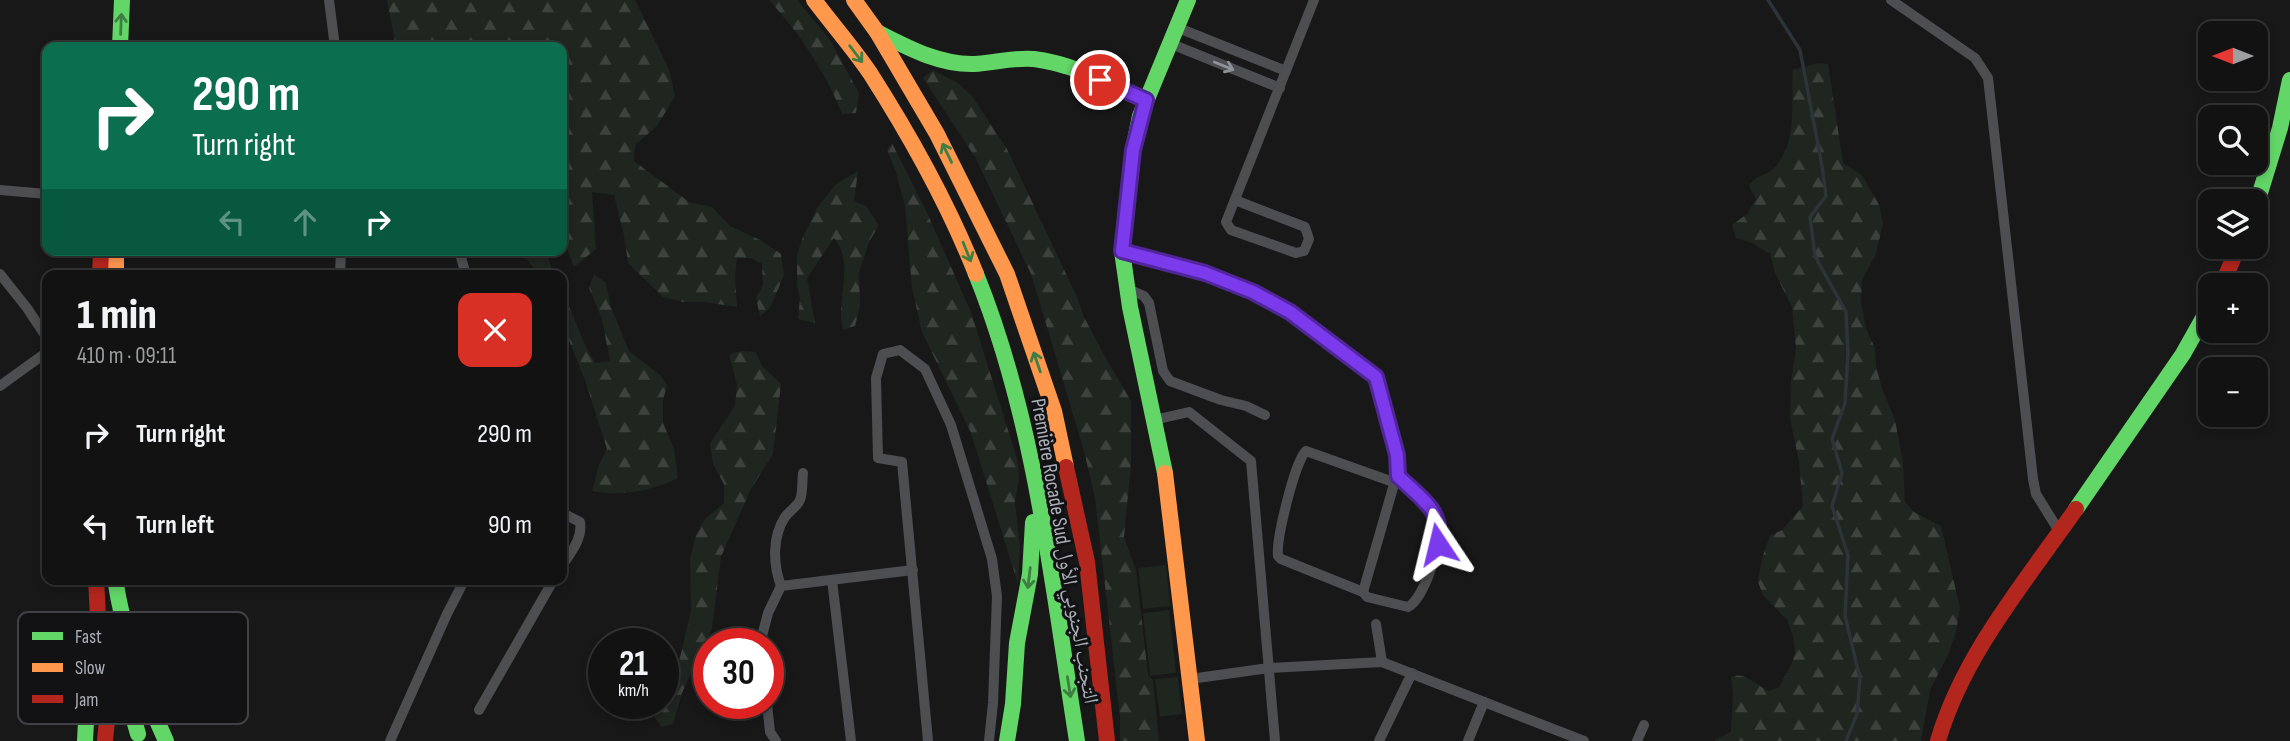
<!DOCTYPE html>
<meta charset="utf-8">
<style>
:root{--surface:#121212;--page:#1f2020;--text:#f1f3f6;--muted:#9c9e9f;--line:#313232}
body{margin:0;font-family:"Sofia Sans Condensed","Noto Naskh Arabic",sans-serif;background:var(--page);color:var(--text);height:100vh;display:flex;flex-direction:column;font-size:26px;white-space:nowrap}
*{box-sizing:border-box;margin:0}
p{font-size:23px;color:var(--muted)}
.icon{flex:none;width:38px;height:38px;fill:none;stroke:currentColor;stroke-width:2;stroke-linecap:round;stroke-linejoin:round}
.map{position:relative;flex:1;overflow:hidden}
.drawer{position:absolute;left:42px;top:270px;width:525px;height:315px;display:flex;flex-direction:column;background:var(--surface);border-radius:14px;box-shadow:0 4px 10px #0003,0 0 0 2px var(--line)}
.drawer>*{flex:none}
.hud{position:absolute;left:42px;top:42px;width:525px;height:214px;border-radius:14px;box-shadow:0 4px 10px #0003,0 0 0 2px var(--line);background:#0b6e4f;color:#fff;overflow:hidden}
.needle{width:46px;rotate:270deg}
.buttons{position:absolute;left:2198px;top:21px;display:grid;gap:14px}
.buttons a{display:grid;place-items:center;width:70px;height:70px;border-radius:14px;background:var(--surface);box-shadow:0 4px 10px #0003,0 0 0 2px var(--line);font-size:35px}
.speed{position:absolute;left:588px;top:628px;display:flex;gap:14px;font-size:35px;font-weight:700;text-align:center}
.speed>*{display:grid;place-content:center;width:91px;height:91px;border-radius:50%;background:var(--surface);box-shadow:0 4px 10px #0003,0 0 0 2px var(--line);line-height:1}
.speed small{font-size:18px;font-weight:400}
.speed .limit{border:10px solid #d22;background:#fff;color:#111}
.pin{position:absolute;display:grid;place-items:center;width:60px;height:60px;color:#fff;margin:-30px;border:4px solid #fff;border-radius:50%;box-shadow:0 2px 7px #0007}
.me{position:absolute;width:77px;margin:-38px;rotate:350deg;stroke-linejoin:round;filter:drop-shadow(0 0 5px #0008)}
.turn{display:flex;align-items:center;gap:24px;height:147px;padding:0 35px;font-size:32px}
.turn .icon{width:91px;height:91px;stroke-width:2.5}
.turn b{display:block;font-size:49px;line-height:60px}
.lanes{display:flex;align-items:center;height:66px;padding:0 35px;background:#0003;justify-content:center;gap:35px;direction:ltr}
.lanes .off{opacity:.35}
.round{display:grid;place-items:center;flex:none;width:74px;height:74px;border-radius:14px;background:var(--page)}
.headline{display:flex;align-items:center;justify-content:space-between;height:119px;padding:0 35px}
h1{font-size:42px;font-weight:800;line-height:52px}
ul{padding:0;list-style:none}
li{display:flex;align-items:center;gap:21px;height:91px;padding:0 35px}
li div{flex:1}
li b{display:block;font-size:26px}
li em{font-style:normal}
.map>svg:first-child{display:block}
.grass{fill:#1f251f}
.forest{fill:url(#forest-firs)}
.lines{fill:none;stroke-linecap:round;stroke-linejoin:round}
.stream{stroke:#2c343a;stroke-width:3.5}
.street{stroke:#4d4e51;stroke-width:10}
.fast{stroke:#63d668;stroke-width:16}
.slow{stroke:#ff974d;stroke-width:16}
.jam{stroke:#b3261e;stroke-width:16}
.oneway{stroke:#3f7e42}
.oneway2{stroke:#8e9299}
.route-casing{stroke:#51269a;stroke-width:18}
.route{stroke:#7c3aed;stroke-width:12}
.labels{text-anchor:middle;stroke-width:6;stroke-linejoin:round;paint-order:stroke}
.street-label{font-size:21px;fill:#aaafb8;stroke:#121214}
.key{fill:#121214;stroke:#404145;stroke-width:2}
.key-label{font-size:19px;fill:#aaafb8}
</style>
<div class="map">
<svg width="2290" height="741" viewBox="0 0 2290 741">
<defs>
<pattern id="forest-firs" width="22" height="20" patternUnits="userSpaceOnUse" patternTransform="scale(1.75)"><rect width="22" height="20" fill="#1f251f"/><path d="M5 1l3.5 6h-7zM16 11l3.5 6h-7z" fill="#3d423d"/></pattern>
</defs>
<rect width="100%" height="100%" fill="#181818"/>
<g class="grass">
<polygon points="1166,565 1170,606 1143,609 1138,568"/>
<polygon points="1169,610 1176,673 1150,676 1143,613"/>
<polygon points="1178,677 1182,714 1160,717 1155,679"/>
</g>
<g class="forest">
<polygon points="387,0 635,0 669,69 675,96 657,126 635,145 634,161 689,202 712,207 730,226 760,240 781,254 784,275 770,308 760,316 756,298 763,285 762,264 752,258 737,258 735,276 737,307 705,302 683,302 663,297 628,263 624,235 614,195 592,192 596,249 574,267 562,235 562,47 396,47"/>
<path d="M769 0H797L830 40 859 93 856 113 842 114C826 72 799 33 769 0Z"/>
<path d="M1818 63 1828 64 1843 163 1862 175 1879 205 1883 223 1876 254 1862 280 1861 301 1866 329 1875 348 1876 366 1881 385 1895 420 1903 462 1905 502 1914 512 1941 526 1960 608 1956 632 1948 655 1930 690 1921 741H1715L1716 739 1731 732 1733 694 1731 677C1745 671 1756 686 1769 691L1779 687 1792 663 1795 652 1793 636 1787 620 1763 595 1758 582 1762 558 1770 536 1782 530 1803 506 1799 462 1790 419 1791 380 1796 349 1792 307 1775 273 1770 254 1752 243 1736 238 1732 225 1747 214 1756 199 1749 186C1758 172 1767 177 1775 167 1799 141 1790 102 1793 70Z"/>
<polygon points="933,70 958,83 972,96 1007,149 1077,297 1084,317 1104,355 1131,401 1131,464 1124,537 1136,570 1148,675 1153,680 1159,741 1120,741 1120,717 1095,498 1084,451 1050,337 1031,274 975,157 923,78"/>
<polygon points="892,143 928,215 971,312 1018,462 1019,479 1015,502 1020,547 1018,584 971,433 922,332 912,288 905,206 896,172 887,150"/>
<path d="M858 171 854 201 866 206 879 225 869 242 859 273 860 306 855 326 843 330C835 300 856 265 834 238L807 278 815 323 798 319 800 298 797 285V255L802 239 817 208 835 185Z"/>
<polygon points="520,250 546,250 553,274 539,275"/>
<path d="M594 274 606 283 611 307 629 351 660 375 667 385 663 400V423L674 449 678 478C651 491 621 497 592 491L599 465 607 449 585 380 562 323V299L566 301C577 321 582 343 595 363L610 361 602 319 589 288Z"/>
<polygon points="742,351 756,352 762,366 781,384 773,454 751,489 721,557 712,628 682,693 673,724 661,727 650,710 653,704 663,704 663,685 677,670 691,611 690,559 696,534 705,519 724,503 724,484 713,464 710,443 735,406 737,385 729,354"/>
</g>
<g class="lines">
<polyline class="stream" points="1768,0 1800,50 1822,166 1826,196 1810,217 1815,256 1846,312 1848,353 1845,403 1832,439 1842,473 1832,506 1848,555 1845,616 1860,678 1857,714 1846,741"/>
<g class="street">
<polyline points="329,0 335,47"/>
<polyline points="1891,0 1975,58 1988,78 2033,479 2036,494 2059,531"/>
<polyline points="1176,27 1286,71"/>
<polyline points="1169,43 1280,88"/>
<polyline points="0,190 47,194"/>
<path d="M1235 200 1305 227 1309 239 1304 251 1296 253 1231 230 1226 222C1255 148 1285 74 1314 0"/>
<polyline points="459,250 466,275"/>
<path d="M1122 251 1204 273 1253 292 1290 312 1376 377 1399 467 1363 592 1367 597 1408 607C1424 599 1444 539 1439 521 1433 504 1410 489 1398 476"/>
<polyline points="0,274 27,308 47,338"/>
<polyline points="340,275 341,250"/>
<polyline points="1126,288 1144,296 1149,303 1163,371 1170,381 1221,400 1246,406 1265,415"/>
<polyline points="0,386 47,352"/>
<polyline points="1154,420 1189,412 1251,461 1275,741"/>
<path d="M562 513 580 522C583 539 570 553 562 566"/>
<polyline points="832,580 851,741"/>
<path d="M781 586C773 564 772 537 785 517 789 511 797 507 800 500 803 493 802 481 803 473"/>
<path d="M1363 592 1281 559 1278 556C1276 539 1295 461 1306 451L1396 483"/>
<polyline points="1376,624 1382,662"/>
<polyline points="128,644 203,646"/>
<polyline points="760,644 768,613 781,586 913,570"/>
<polyline points="1190,679 1269,668 1382,662 1584,741"/>
<polyline points="767,704 770,732 776,741"/>
<polyline points="479,710 554,579"/>
<polyline points="390,741 447,614 465,579"/>
<polyline points="928,741 902,462 878,458 876,378 883,354 900,350 925,369 951,425 992,559 997,596 993,703 989,741"/>
<polyline points="1379,741 1412,673"/>
<polyline points="1468,741 1484,702"/>
<polyline points="1637,741 1644,725"/>
</g>
<g class="fast">
<path d="M877 32C907 47 939 65 974 64 994 63 1014 57 1034 59 1074 64 1110 84 1146 100"/>
<polyline points="120,47 122,0"/>
<polyline points="2256,206 2280,128 2290,80"/>
<path d="M976 274C1036 422 1052 584 1077 741"/>
<polyline points="1165,473 1130,307 1122,251 1133,150 1140,116 1188,0"/>
<polyline points="2076,509 2183,354 2210,306"/>
<path d="M115 579C124 636 142 689 166 741"/>
<polyline points="121,654 126,692 138,734"/>
<polyline points="85,741 90,644"/>
<polyline points="1007,741 1013,704 1017,643 1030,574 1033,522"/>
</g>
<g class="slow">
<path d="M814 0C832 24 853 48 870 73 909 134 949 206 976 274"/>
<polyline points="854,0 877,32 937,134 1007,274 1054,411 1066,467"/>
<polyline points="116,250 116,275"/>
<polyline points="1165,473 1197,741"/>
</g>
<g class="jam">
<polyline points="100,275 101,250"/>
<polyline points="2222,285 2238,247"/>
<polyline points="1066,467 1087,562 1107,741"/>
<polyline points="96,579 99,636 108,710 105,741"/>
<path d="M1938 741C1963 655 2025 582 2076 509"/>
</g>
</g>
<defs><path id="oneway-shaft" d="M-6 0H5M1.5-3L5.5 0L1.5 3" fill="none" stroke-width="1.6" stroke-linecap="round" stroke-linejoin="round" transform="scale(1.75)"/></defs>
<g class="oneway">
<use href="#oneway-shaft" transform="translate(121 24) rotate(-88)"/>
<use href="#oneway-shaft" transform="translate(856 54) rotate(53)"/>
<use href="#oneway-shaft" transform="translate(947 153) rotate(-116)"/>
<use href="#oneway-shaft" transform="translate(967 252) rotate(68)"/>
<use href="#oneway-shaft" transform="translate(1037 362) rotate(-109)"/>
<use href="#oneway-shaft" transform="translate(1029 578) rotate(97)"/>
<use href="#oneway-shaft" transform="translate(1069 687) rotate(81)"/>
</g>
<use class="oneway2" href="#oneway-shaft" transform="translate(1224 66) rotate(22)"/>
<g class="lines">
<defs>
<path id="route" d="M1100 80 1146 100 1133 150 1122 251 1205 273 1253 292 1290 312 1376 377 1397 455 1398 476C1420 498 1444 510 1438 544"/>
</defs>
<use href="#route" class="route-casing"/>
<use href="#route" class="route"/>
</g>
<g class="labels">
<g class="street-label">
<text transform="translate(1065 551) rotate(80)" y="7">Première Rocade Sud التجنب الجنوبي الأول</text>
</g>
</g>
<rect x="18" y="612" width="230" height="112" rx="10" class="key"/>
<rect x="32" y="632" width="31" height="8" fill="#63d668"/>
<rect x="32" y="663" width="31" height="9" fill="#ff974d"/>
<rect x="32" y="695" width="31" height="8" fill="#b3261e"/>
<g class="key-label">
<text x="75" y="643">Fast</text>
<text x="75" y="674">Slow</text>
<text x="75" y="706">Jam</text>
</g>
</svg>
<div class="buttons">
<a><svg class="needle" viewBox="-14 -14 28 28"><path d="M0-13l5 13h-10z" fill="#e53935"/><path d="M0 13l5-13h-10z" fill="#9c9e9f"/></svg></a>
<a><svg class="icon" aria-label="search" viewBox="0 0 24 24"><circle cx="10" cy="10" r="6"/><path d="M15 15l6 6"/></svg></a>
<a><svg class="icon" aria-label="layers" viewBox="0 0 24 24"><path d="M12 4l9 5-9 5-9-5zM3 14l9 5 9-5"/></svg></a>
<a>+</a>
<a>−</a>
</div>
<div class="speed"><div>21<small>km/h</small></div><div class="limit">30</div></div>
<div class="pin" style="left:1100px;top:80px;background:#d93025"><svg class="icon" aria-label="arrive" viewBox="0 0 24 24"><path d="M6 21V4h12l-3 4 3 4H6"/></svg></div>
<svg class="me" style="left:1438px;top:544px" viewBox="-20 -20 40 40"><path d="M0-17L14 15 0 8-14 15z" fill="#7c3aed" stroke="#fff" stroke-width="4"/></svg>
<div class="hud">
<div class="turn"><svg class="icon" aria-label="right" viewBox="0 0 24 24"><path d="M7 20v-9h11M14 6l5 5-5 5"/></svg><div><b>290 m</b>Turn right</div></div>
<div class="lanes"><svg class="icon off" aria-label="left" viewBox="0 0 24 24"><path d="M17 20v-9H6M10 6l-5 5 5 5"/></svg><svg class="icon off" aria-label="ahead" viewBox="0 0 24 24"><path d="M12 20V5M6 11l6-6 6 6"/></svg><svg class="icon" aria-label="right" viewBox="0 0 24 24"><path d="M7 20v-9h11M14 6l5 5-5 5"/></svg></div>
</div>
<section class="drawer">
<div class="headline"><div><h1>1 min</h1><p>410 m · 09:11</p></div><a class="round" style="background:#d93025;color:#fff"><svg class="icon" aria-label="close" viewBox="0 0 24 24"><path d="M6 6l12 12M18 6L6 18"/></svg></a></div>
<ul>
<li><svg class="icon" aria-label="right" viewBox="0 0 24 24"><path d="M7 20v-9h11M14 6l5 5-5 5"/></svg><div><b>Turn right</b></div><em>290 m</em></li>
<li><svg class="icon" aria-label="left" viewBox="0 0 24 24"><path d="M17 20v-9H6M10 6l-5 5 5 5"/></svg><div><b>Turn left</b></div><em>90 m</em></li>
</ul>
</section>
</div>
